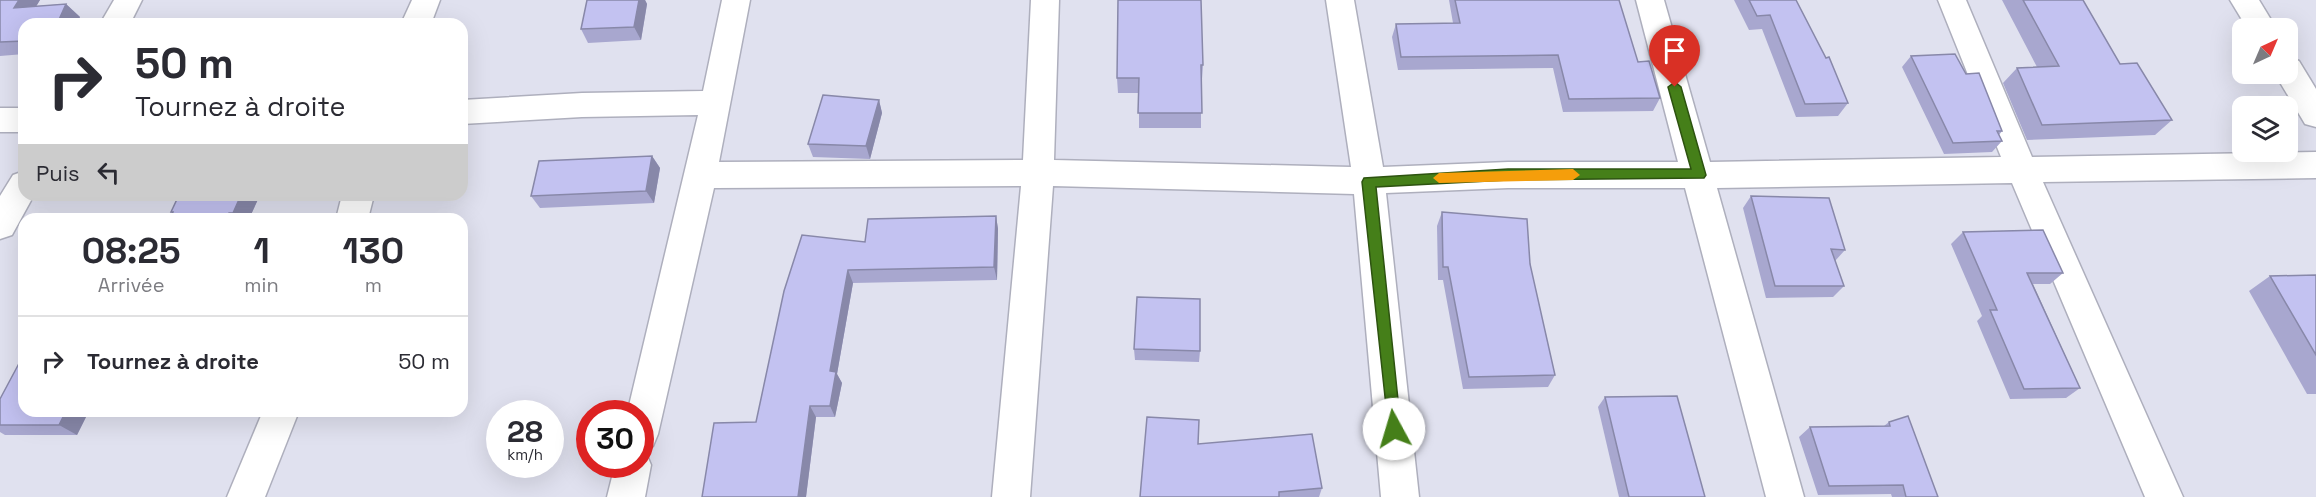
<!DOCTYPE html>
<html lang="fr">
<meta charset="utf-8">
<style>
:root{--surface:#fff;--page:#f2f2f3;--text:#2b2b33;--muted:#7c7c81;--line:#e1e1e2}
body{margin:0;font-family:"Space Grotesk",sans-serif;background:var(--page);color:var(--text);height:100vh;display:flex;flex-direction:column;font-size:22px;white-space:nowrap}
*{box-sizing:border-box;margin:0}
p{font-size:20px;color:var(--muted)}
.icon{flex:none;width:33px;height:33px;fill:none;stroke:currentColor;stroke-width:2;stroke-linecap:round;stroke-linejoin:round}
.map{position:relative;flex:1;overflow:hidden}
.drawer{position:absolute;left:18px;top:213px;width:450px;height:204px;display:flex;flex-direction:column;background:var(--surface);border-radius:18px;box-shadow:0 6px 24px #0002}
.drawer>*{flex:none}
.guide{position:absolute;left:18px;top:18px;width:450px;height:183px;border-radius:18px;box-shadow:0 6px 24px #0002;background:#fff;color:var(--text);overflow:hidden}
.needle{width:39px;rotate:44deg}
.tools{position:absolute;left:2232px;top:18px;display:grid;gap:12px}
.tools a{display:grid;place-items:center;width:66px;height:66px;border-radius:12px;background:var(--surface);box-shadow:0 6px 24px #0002;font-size:30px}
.speed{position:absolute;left:486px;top:400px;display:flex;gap:12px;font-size:30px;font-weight:700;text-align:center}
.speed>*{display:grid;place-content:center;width:78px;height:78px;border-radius:50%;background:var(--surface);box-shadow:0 6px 24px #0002;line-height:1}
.speed small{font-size:15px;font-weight:400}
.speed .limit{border:9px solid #d22;background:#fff;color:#111}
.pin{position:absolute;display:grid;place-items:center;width:51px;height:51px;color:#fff;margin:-62px -26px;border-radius:50% 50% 50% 0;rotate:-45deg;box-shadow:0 0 6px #0007}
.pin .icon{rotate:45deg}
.me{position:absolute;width:66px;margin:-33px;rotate:354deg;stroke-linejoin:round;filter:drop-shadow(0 0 4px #0008)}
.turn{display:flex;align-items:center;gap:21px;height:126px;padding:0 18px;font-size:27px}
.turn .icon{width:78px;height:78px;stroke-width:2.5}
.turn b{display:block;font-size:42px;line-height:51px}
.then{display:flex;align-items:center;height:57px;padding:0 18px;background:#0003;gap:12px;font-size:22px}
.eta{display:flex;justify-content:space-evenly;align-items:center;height:102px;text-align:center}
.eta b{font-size:36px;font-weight:800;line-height:42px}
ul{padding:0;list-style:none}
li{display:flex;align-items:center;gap:18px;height:90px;padding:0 18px;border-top:2px solid var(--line)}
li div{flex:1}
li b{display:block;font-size:22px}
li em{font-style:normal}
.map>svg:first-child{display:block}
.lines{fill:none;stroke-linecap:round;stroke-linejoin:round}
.minor-casing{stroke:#aeafbd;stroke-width:3}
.minor{fill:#fff;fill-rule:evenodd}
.wall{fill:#a8a7cf}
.shaded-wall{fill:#8888a9}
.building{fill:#c3c2f1;stroke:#8888a9;stroke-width:1.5}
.route{fill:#457f19;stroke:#2d5310;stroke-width:1.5}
.slow{fill:#f59e0b}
</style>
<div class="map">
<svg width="2316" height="497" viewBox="0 0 2316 497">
<rect width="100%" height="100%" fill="#e0e1ef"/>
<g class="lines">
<defs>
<g id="minor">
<polygon points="114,0 142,0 130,24 100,24"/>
<polygon points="412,0 440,0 431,24 401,24"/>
<polygon points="722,0 750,0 719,162 1023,160 1031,0 1059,0 1054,160 1351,167 1326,0 1354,0 1383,167 1508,162 1678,162 1636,0 1664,0 1710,162 2001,157 1938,0 1966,0 2032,157 2316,152 2316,178 2043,182 2183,497 2145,497 2012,183 1717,188 1804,497 1766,497 1685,188 1508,188 1386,193 1419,497 1381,497 1354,194 1053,186 1030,497 992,497 1021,186 714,188 658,434 653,446 640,450 640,414 627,414 698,115 582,117 462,124 462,100 582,93 703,91"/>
<polygon points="2230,0 2259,0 2276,28 2247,28"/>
<polygon points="2288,57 2299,61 2316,89 2316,127 2305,124 2275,74 2288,74"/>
<rect x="0" y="108" width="24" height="24"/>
<polygon points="24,171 24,195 34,195 12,235 0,239 0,196 13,175"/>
<polygon points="342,195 374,195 368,219 336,219"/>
<polygon points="263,411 299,411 265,497 227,497"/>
<polygon points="640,451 646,453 651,465 645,497 607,497 615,465 640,465"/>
</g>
</defs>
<use href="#minor" class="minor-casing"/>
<use href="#minor" class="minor"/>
</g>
<g class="wall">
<polygon points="0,0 40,0 36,6 66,4 80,17 76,24 24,24 24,54 0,56"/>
<polygon points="587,0 645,0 647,4 641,40 588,43 581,29"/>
<polygon points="1449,0 1619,0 1638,62 1660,98 1653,111 1563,112 1553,68 1398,70 1392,37 1396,24 1453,23"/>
<polygon points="1734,0 1796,0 1848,103 1838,116 1796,117 1762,29 1749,30"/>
<polygon points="2002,0 2083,0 2120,64 2172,120 2155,135 2027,140 2003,83 2017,68 2037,67"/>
<polygon points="1911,56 1966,74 2002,131 1999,135 2002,141 1992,152 1944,154 1902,67"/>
<polygon points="1203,65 1202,80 1201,80 1201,128 1139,128 1139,93 1118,93 1117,78"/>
<polygon points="879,100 882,113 870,159 813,157 808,144"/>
<polygon points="652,156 660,168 654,203 540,208 531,196"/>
<polygon points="260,195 249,219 170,219 173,214 171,212"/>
<polygon points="1751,196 1845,250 1835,261 1844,286 1833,297 1766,298 1743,208"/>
<polygon points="1442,212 1530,264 1555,375 1548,387 1463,389 1443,280 1438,280 1437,226"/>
<polygon points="996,216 998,229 997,280 853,283 837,374 842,383 835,417 816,417 806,497 702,497 756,422 865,242"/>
<polygon points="1963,232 2063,273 2050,284 2033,284 2080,388 2066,398 2010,399 1977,321 1982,316 1951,244"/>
<polygon points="2316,275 2316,394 2307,394 2249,291 2270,276"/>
<polygon points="1134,349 1200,351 1199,362 1135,360"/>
<polygon points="1605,397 1705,497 1619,497 1598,407"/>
<polygon points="0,399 89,411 77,435 5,435 0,432"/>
<polygon points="1889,422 1938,497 1892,497 1891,494 1818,495 1799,437 1810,427 1884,426"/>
<polygon points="1198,444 1322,488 1319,497 1140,497"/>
</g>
<g class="shaded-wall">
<polygon points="19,0 40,0 28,20 14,8"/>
<polygon points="639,0 645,0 647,4 641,40 634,27"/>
<polygon points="66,4 80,17 76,24 57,24"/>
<polygon points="879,100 882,113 870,159 866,146"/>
<polygon points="652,156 660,168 654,203 646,191"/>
<polygon points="241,195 260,195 249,219 240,219 233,213"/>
<polygon points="229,213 236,219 226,219"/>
<polygon points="996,216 998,229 997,280 994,267"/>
<polygon points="848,270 853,283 837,374 842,383 835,417 830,406 830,371"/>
<polygon points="810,406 816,417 806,497 798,497"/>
<polygon points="66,411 89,411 77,435 59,425"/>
</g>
<g class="building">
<polygon points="0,0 19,0 14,8 66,4 57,24 24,24 24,41 0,42"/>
<polygon points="587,0 639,0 634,27 581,29"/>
<polygon points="1118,0 1201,0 1203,65 1201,65 1202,113 1138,113 1139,78 1117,78"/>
<polygon points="1455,0 1619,0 1638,62 1649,61 1660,98 1569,99 1558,55 1401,57 1396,24 1460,23"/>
<polygon points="1749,0 1796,0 1826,58 1829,57 1848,103 1805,104 1770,15 1757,16"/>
<polygon points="2023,0 2083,0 2120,64 2137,63 2172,120 2042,125 2017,68 2059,66"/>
<polygon points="1955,54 1966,74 1979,73 2002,131 1997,131 2002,141 1953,143 1911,56"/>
<polygon points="823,95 879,100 866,146 808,144"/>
<polygon points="652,156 646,191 531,196 539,161"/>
<polygon points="179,195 241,195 233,213 229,213 226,219 170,219 173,212 171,212"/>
<polygon points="1751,196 1829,198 1845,250 1831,249 1844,286 1775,286"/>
<polygon points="1442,212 1527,219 1530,264 1555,375 1469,377 1448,267 1443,267"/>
<polygon points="996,216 994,267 848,270 830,371 836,372 830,406 810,406 798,497 702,497 714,423 756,422 784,291 802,235 865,242 868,219"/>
<polygon points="2043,230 2063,273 2027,273 2080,388 2024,389 1990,310 1997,310 1963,232"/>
<polygon points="2316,275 2316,355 2270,276"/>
<polygon points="1137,297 1200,299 1200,351 1134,349"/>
<polygon points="24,354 24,411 66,411 59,425 0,425 0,399"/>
<polygon points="1677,396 1705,497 1629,497 1605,397"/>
<polygon points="1908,416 1938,497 1906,497 1903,485 1829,486 1810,427 1890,426 1889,422"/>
<polygon points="1147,417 1199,420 1198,444 1312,434 1322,488 1279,492 1279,497 1140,497"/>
</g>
<polygon class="route" points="1675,82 1681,87 1706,175 1704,178 1508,180 1376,187 1401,429 1399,434 1394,436 1389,434 1362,182 1364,178 1508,169 1691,169 1668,87"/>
<polygon class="slow" points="1573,169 1580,175 1573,180 1439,183 1433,178 1439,173"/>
</svg>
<div class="tools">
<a><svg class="needle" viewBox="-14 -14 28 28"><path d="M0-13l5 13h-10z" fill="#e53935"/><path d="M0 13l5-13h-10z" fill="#7c7c81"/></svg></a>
<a><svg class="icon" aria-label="layers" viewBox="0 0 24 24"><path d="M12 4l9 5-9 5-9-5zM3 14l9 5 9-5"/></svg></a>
</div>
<div class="speed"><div>28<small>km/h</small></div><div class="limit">30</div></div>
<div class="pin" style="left:1675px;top:87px;background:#d93025"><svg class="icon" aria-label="arrive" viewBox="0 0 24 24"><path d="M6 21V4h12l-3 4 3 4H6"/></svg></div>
<svg class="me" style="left:1394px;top:429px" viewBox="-20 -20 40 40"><circle r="19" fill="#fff"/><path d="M0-13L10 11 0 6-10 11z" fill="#457f19"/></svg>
<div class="guide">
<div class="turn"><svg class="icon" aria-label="right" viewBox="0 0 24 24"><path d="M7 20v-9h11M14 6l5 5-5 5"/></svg><div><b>50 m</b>Tournez à droite</div></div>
<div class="then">Puis<svg class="icon" aria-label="left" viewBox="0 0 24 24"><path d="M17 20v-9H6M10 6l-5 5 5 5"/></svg></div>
</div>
<section class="drawer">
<div class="eta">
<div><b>08:25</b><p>Arrivée</p></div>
<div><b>1</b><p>min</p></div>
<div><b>130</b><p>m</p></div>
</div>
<ul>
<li><svg class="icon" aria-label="right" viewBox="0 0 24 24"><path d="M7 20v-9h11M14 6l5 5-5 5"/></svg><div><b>Tournez à droite</b></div><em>50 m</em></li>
</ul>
</section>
</div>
